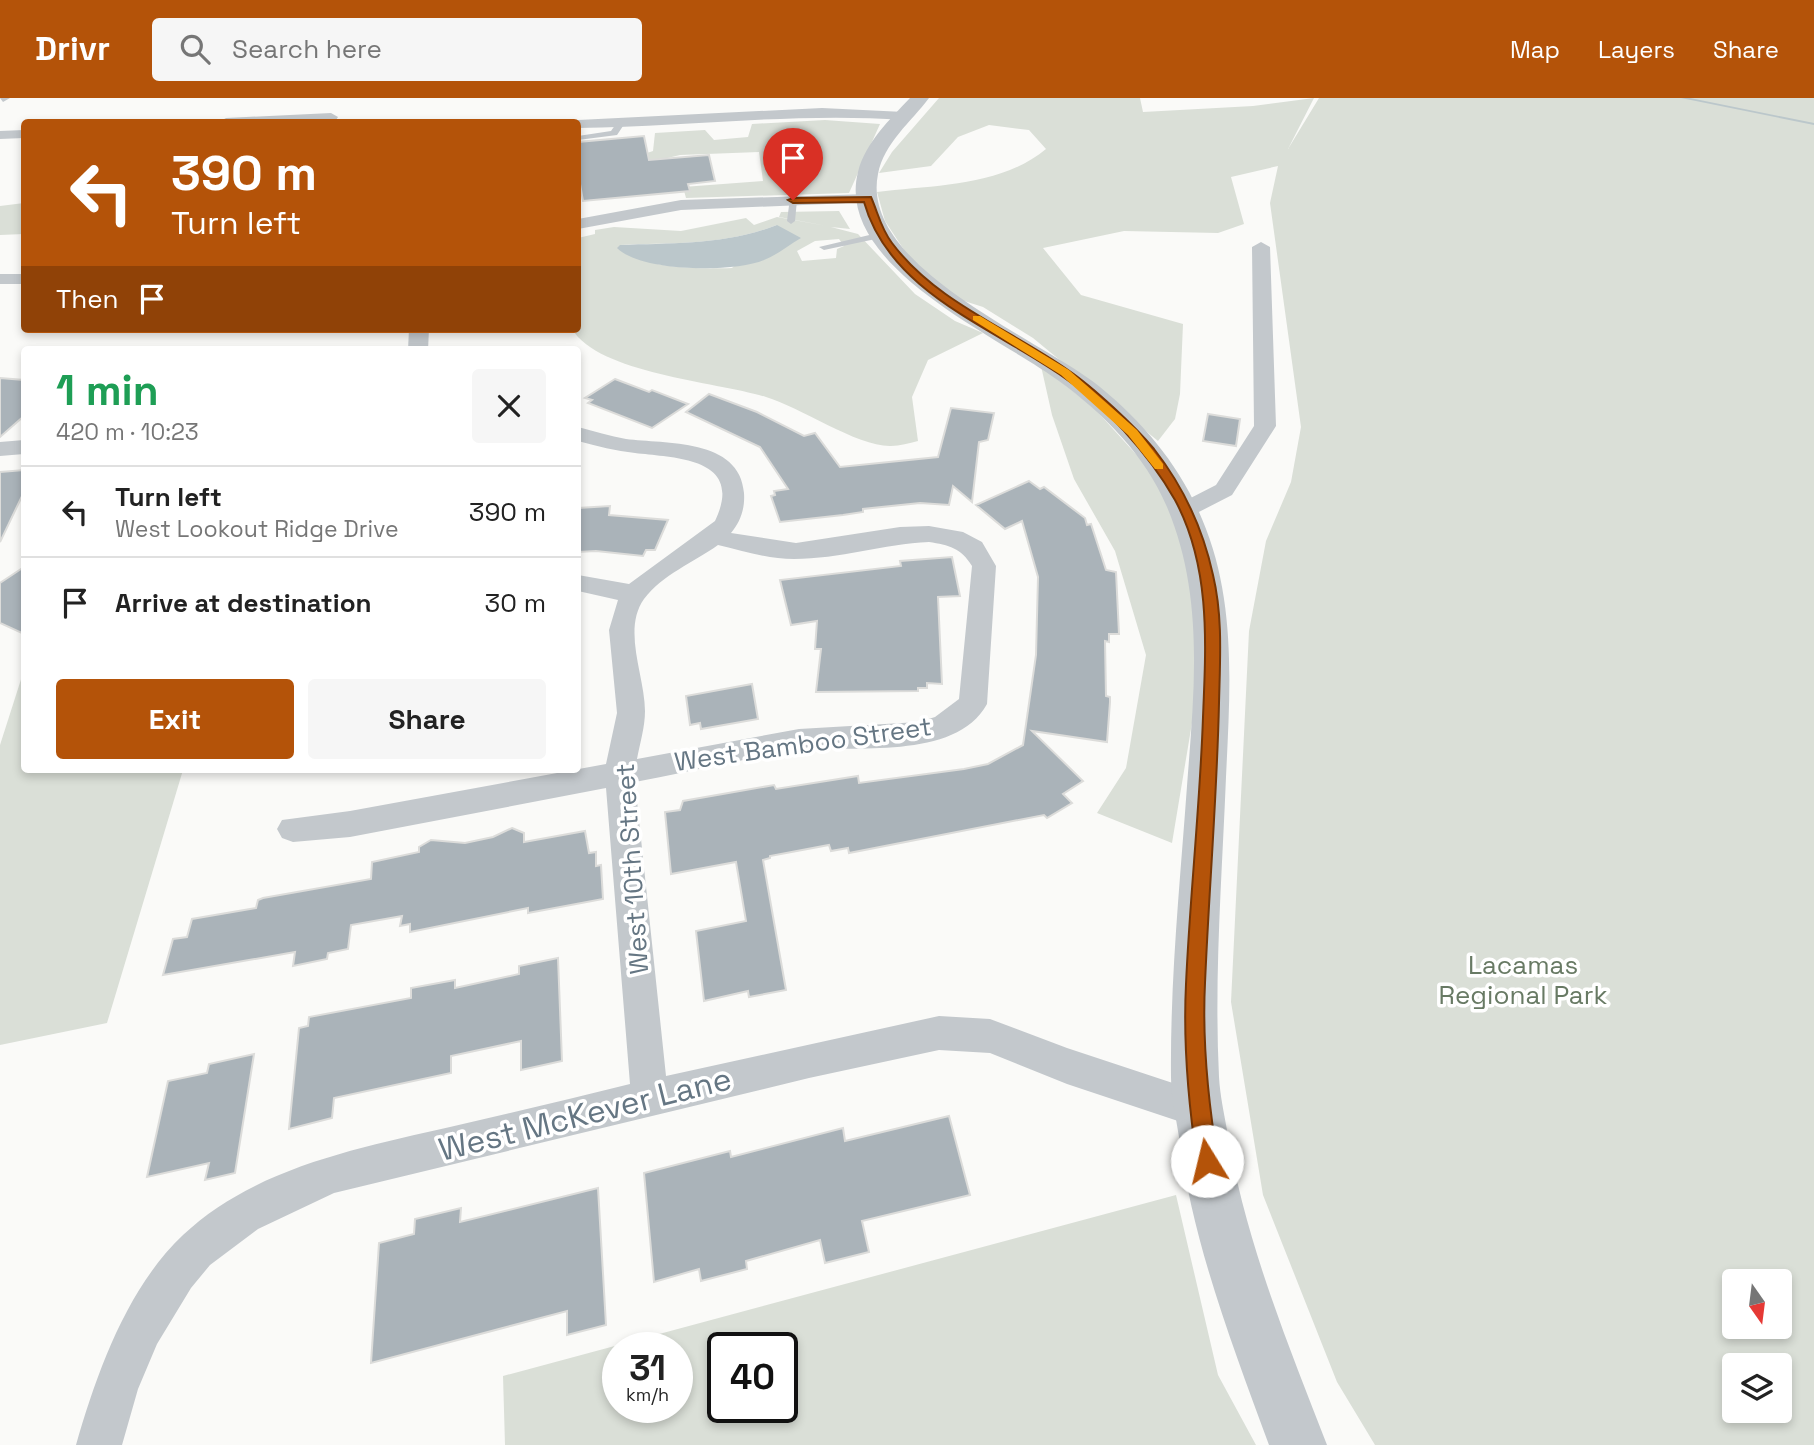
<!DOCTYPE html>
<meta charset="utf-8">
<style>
:root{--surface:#fff;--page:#f6f6f6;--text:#222;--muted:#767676;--line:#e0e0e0;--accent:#b45309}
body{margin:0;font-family:"Space Grotesk",sans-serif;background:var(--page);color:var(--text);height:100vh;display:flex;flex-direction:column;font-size:26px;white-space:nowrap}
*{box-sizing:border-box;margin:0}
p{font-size:23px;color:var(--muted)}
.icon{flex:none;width:38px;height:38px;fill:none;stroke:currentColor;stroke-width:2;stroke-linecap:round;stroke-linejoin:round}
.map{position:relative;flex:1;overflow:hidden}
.details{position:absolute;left:21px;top:248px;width:560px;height:427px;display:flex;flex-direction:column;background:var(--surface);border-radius:7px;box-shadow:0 4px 10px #0003}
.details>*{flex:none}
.banner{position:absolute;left:21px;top:21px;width:560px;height:214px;border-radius:7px;box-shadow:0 4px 10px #0003;background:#b45309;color:#fff;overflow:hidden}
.needle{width:46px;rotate:166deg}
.controls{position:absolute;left:1722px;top:1171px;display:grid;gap:14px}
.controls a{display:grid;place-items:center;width:70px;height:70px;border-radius:7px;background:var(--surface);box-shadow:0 4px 10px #0003;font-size:35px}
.speed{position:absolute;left:602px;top:1234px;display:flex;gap:14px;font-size:35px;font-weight:700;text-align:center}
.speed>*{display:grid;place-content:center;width:91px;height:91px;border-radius:50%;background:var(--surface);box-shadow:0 4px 10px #0003;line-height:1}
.speed small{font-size:18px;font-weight:400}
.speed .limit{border:4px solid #111;border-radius:10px;background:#fff;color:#111}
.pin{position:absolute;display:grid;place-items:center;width:60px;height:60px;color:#fff;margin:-72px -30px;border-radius:50% 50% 50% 0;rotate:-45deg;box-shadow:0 0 7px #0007}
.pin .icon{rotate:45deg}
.me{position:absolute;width:77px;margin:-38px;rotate:351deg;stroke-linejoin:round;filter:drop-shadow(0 0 5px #0008)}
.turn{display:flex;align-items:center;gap:24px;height:147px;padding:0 35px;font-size:32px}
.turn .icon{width:91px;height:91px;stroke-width:2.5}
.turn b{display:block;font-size:49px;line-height:60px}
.then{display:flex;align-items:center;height:66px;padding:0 35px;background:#0003;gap:14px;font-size:26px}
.round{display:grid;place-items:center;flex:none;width:74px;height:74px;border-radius:7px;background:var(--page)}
.head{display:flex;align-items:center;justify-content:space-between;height:119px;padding:0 35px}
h1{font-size:42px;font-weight:600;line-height:52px;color:#1e9e55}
.action{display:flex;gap:14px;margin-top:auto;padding:14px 35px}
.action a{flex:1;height:80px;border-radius:7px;background:var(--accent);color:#fff;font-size:28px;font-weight:600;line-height:80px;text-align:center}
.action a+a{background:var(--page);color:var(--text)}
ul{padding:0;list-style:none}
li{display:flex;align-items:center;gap:21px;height:91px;padding:0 35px;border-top:2px solid var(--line)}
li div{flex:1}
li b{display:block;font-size:26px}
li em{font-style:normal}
header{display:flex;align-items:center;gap:42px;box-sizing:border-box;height:98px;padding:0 35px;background:var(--accent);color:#fff}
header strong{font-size:33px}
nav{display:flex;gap:38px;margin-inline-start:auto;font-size:24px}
.search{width:490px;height:63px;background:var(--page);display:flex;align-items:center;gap:18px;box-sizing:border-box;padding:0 24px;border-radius:7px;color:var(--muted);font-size:26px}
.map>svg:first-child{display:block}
.green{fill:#dadfd7;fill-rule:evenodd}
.water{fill:#bbc7cb}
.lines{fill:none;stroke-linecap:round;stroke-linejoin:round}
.stream{fill:#bbc7cb;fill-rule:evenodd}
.building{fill:#aab3b9;stroke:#dcdcda;stroke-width:2}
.service{fill:#c3c8cc;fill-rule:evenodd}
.minor{fill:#c3c8cc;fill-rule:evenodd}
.tertiary{fill:#c3c8cc;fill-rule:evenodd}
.route{fill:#b45309;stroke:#753606;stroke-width:2}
.slow{fill:#f59e0b}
.labels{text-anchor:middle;stroke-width:7;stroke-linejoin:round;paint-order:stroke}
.street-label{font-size:26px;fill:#657683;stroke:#fff}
.park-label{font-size:26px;fill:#687a64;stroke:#fff}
.near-street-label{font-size:32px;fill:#657683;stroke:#fff}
</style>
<header>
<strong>Drivr</strong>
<div class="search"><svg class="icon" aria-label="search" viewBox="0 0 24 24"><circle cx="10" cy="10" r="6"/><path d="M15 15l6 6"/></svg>Search here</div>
<nav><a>Map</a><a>Layers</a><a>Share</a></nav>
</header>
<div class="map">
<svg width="1814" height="1347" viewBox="0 0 1814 1347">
<rect width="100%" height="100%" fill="#fafaf8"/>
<g class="green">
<path d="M939 0H1140L1143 14 1253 8 1314 0 1288 51 1319 0H1814V1347H1375L1337 1284 1263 1097 1231 904 1249 533 1266 443 1291 384 1301 329 1270 105 1278 68 1231 79 1244 126 1218 135 1124 133 1043 150 1081 197 1183 226 1180 296 1175 321 1158 343 1033 240 983 209 958 201 910 161 885 123 877 94C934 87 1000 89 1046 51L1029 32 989 27 958 39 931 68 879 75 892 54ZM1734 1183H1780V1228H1734ZM1734 1267H1780V1312H1734Z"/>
<polygon points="825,22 880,26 849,95 686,100 683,89 763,83 759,54 680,57 578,82 578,64 632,60 653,53 655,35 705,32 714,42 748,39 752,26"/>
<polygon points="24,105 24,136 0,137 0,108"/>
<path d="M839 113 850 131 831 129 858 136 915 196 955 223 983 235 928 262 912 299 918 343C909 345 900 348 891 348 858 349 800 309 766 299 718 284 599 276 572 231H578V140L595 136V132L614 129 681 133 746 120 754 127 777 119 827 128 779 119 781 114ZM777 127 732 170C701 171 640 172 620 147 675 145 725 147 777 127ZM839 141 844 148 837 151 836 160 802 163 797 153 815 143Z"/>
<polygon points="1041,268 1094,310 1153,375 1190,457 1198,589 1172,745 1097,715 1126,670 1146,557 1115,453 1074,381 1052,317"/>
<polygon points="24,572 24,672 183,672 107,925 0,947 0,647"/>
<path d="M1176 1097 1218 1277 1256 1347H505L503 1278ZM618 1250H677V1309H618ZM723 1250H782V1309H723Z"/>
</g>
<path class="water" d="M777 127 801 140C789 147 777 157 764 162 733 175 641 174 617 150L620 147C674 145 725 147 777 127Z"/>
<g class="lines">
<polygon class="stream" points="1681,0 1690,0 1814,25 1814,27"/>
</g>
<g class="building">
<polygon points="644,38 649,62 709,57 715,83 688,86 690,93 583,103 578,75 578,44"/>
<polygon points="0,280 24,282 24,318 0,339"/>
<polygon points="615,281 649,294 652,292 688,306 652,330 588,305 592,302 585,300"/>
<polygon points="709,296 757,314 804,338 815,335 840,369 938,359 951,310 994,315 988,342 979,344 972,404 953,388 949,407 920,405 863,411 863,414 843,417 780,424 771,398 775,397 774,393 788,391 760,349 686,314"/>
<polygon points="1208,316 1240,321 1236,348 1203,343"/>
<polygon points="24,372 24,394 0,444 0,374"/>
<polygon points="1029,383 1040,391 1044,389 1085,420 1087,427 1091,426 1106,472 1116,474 1119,536 1109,536 1109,544 1105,543 1106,598 1110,599 1110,604 1107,644 1032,633 1083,683 1063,696 1072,705 1047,720 1044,717 849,755 848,750 831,753 829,747 770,758 770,760 763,762 786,892 749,899 748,893 704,903 696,833 746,823 736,764 671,776 665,714 680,712 683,703 774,687 776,691 858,678 859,685 964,671 988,666 1023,647 1036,557 1038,479 1022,423 1005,431 976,407"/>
<polygon points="610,408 609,417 668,422 655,452 646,452 643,458 596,453 578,454 578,410"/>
<polygon points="952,459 960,498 938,499 942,586 927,585 927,590 918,590 918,593 816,594 821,551 815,551 817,523 791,527 780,482 901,468 900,463"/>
<polygon points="24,469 24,536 0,525 0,485"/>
<polygon points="752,586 758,621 701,631 700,625 690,627 686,598"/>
<polygon points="512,730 524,735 524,744 585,733 589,755 596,754 596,768 601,767 603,801 528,815 528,810 410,834 410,826 400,828 402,818 351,827 348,851 328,855 327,861 293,868 295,854 163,877 173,841 187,839 192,821 256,810 258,802 263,800 371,781 372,764 419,754 419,749 431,742 465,745 493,739"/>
<polygon points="558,860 562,963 521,972 521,943 451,958 451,975 334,1000 332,1020 289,1031 299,930 308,928 309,919 411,900 411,890 455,882 455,890 519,876 519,868"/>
<polygon points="254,956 235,1075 205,1082 209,1065 147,1079 168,983 207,975 209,966"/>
<polygon points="949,1018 970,1097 862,1123 869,1154 825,1165 820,1142 746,1163 747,1171 701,1183 699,1171 654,1184 644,1075 730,1053 731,1059 843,1030 845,1043"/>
<polygon points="598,1090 606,1227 567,1237 567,1213 371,1265 379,1145 414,1136 415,1121 461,1110 460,1124"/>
</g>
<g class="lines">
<g class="service">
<polygon points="618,23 625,25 617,37 578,42 578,38 611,33"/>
<polygon points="790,100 797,102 795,123 791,126 787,123"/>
<polygon points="882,134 887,137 885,139 824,152 819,149"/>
</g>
<g class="minor">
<polygon points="0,0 10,0 3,4"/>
<path d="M822 10 904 14 911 18 904 22C795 14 687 29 578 30V24H572L578 22Z"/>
<polygon points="331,15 338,19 336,22 219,24 226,20"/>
<polygon points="24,32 24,40 0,41 0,33"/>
<polygon points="868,96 874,98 874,104 681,112 578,131 578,121 681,102"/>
<polygon points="1261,144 1270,149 1276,328 1232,397 1193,417 1177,417 1173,412 1177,407 1216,387 1254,328 1252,149"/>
<rect x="0" y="176" width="24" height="10"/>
<polygon points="409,231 429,231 428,252 408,252"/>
<path d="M578 329C594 333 610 338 626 341 665 346 740 340 744 395 745 410 741 423 731 435L796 445 900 429 929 428 963 434 982 444 996 468 987 606C955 664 852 646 798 653 744 660 689 674 635 684L666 978 939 918 990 921 1067 950 1212 998 1218 1011 1212 1024 1199 1030 1067 986 990 955 939 952 809 980 334 1095 258 1131 210 1167 191 1190 157 1246 138 1291 122 1347H76C97 1274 127 1190 183 1137 254 1070 358 1050 450 1029 510 1015 570 1001 630 986L606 690 350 739 293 744 282 740 277 731 282 722 350 713 606 666 617 615 609 532 618 502 578 493V477L629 486 715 423C745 360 677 360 635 355 616 353 597 348 578 343ZM929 444C949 447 961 450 972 468L959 601 935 619 919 624 799 631 637 661C640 645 645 629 645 613 645 578 622 532 644 501 662 477 694 464 718 447 743 453 768 461 794 461 839 461 884 446 929 444Z"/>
<polygon points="24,342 24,356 0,358 0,344"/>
</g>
<path class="tertiary" d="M910 0H929C911 24 884 45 878 76 859 169 1041 241 1100 289 1144 325 1180 368 1202 421 1237 503 1230 592 1226 679 1222 779 1214 879 1219 979 1220 997 1224 1015 1227 1032 1245 1142 1287 1244 1327 1347H1269C1232 1246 1193 1146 1179 1039 1176 1019 1171 999 1171 979 1170 882 1180 785 1187 688 1194 594 1205 499 1167 409 1145 357 1104 316 1059 283 1000 239 834 168 858 74 865 45 890 21 910 0Z"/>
</g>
<path class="route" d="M871 99C878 115 881 131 892 145 936 204 1008 230 1068 272 1093 289 1135 328 1154 351 1183 388 1203 431 1213 477 1223 519 1220 562 1219 605 1217 698 1209 791 1205 885 1202 945 1208 1003 1218 1063L1215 1070 1207 1073 1200 1070 1197 1063C1188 1003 1183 946 1186 886 1190 797 1200 708 1203 619 1206 546 1211 469 1175 402 1149 356 1103 305 1059 276 989 228 889 193 864 104L793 105 788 102 793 100Z"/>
<polygon class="slow" points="973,218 980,218 1069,272 1137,332 1163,366 1163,371 1155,371 1128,337 1061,277 973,222"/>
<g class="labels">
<g class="street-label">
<text transform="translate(803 646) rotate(-8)" y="9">West Bamboo Street</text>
<text transform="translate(632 771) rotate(-94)" y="9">West 10th Street</text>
</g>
<g class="park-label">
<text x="1523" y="876">Lacamas<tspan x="1523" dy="30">Regional Park</tspan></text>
</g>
<g class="near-street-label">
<text transform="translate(585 1016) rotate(-14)" y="11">West McKever Lane</text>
</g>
</g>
</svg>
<div class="controls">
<a><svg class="needle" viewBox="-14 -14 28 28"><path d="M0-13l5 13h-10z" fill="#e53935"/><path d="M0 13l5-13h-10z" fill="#767676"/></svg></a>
<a><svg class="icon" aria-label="layers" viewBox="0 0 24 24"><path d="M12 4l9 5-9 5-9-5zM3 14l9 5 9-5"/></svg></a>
</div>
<div class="speed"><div>31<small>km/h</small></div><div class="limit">40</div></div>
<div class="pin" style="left:793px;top:102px;background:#d93025"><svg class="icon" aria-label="arrive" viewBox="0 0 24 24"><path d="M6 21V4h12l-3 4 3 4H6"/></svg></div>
<svg class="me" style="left:1207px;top:1063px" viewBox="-20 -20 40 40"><circle r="19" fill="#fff"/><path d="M0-13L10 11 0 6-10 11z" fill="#b45309"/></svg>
<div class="banner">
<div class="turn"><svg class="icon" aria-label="left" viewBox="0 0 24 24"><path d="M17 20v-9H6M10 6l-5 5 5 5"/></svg><div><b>390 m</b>Turn left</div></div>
<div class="then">Then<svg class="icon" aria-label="arrive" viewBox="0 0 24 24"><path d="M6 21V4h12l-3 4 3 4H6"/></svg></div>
</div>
<section class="details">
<div class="head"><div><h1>1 min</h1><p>420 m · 10:23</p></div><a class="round"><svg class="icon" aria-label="close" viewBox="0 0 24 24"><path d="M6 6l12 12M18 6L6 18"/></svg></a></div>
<ul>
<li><svg class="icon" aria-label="left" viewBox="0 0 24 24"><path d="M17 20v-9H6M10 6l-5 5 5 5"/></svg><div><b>Turn left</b><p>West Lookout Ridge Drive</p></div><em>390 m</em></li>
<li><svg class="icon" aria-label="arrive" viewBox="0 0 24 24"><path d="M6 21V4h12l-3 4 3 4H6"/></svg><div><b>Arrive at destination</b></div><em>30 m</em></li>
</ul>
<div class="action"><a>Exit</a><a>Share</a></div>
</section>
</div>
